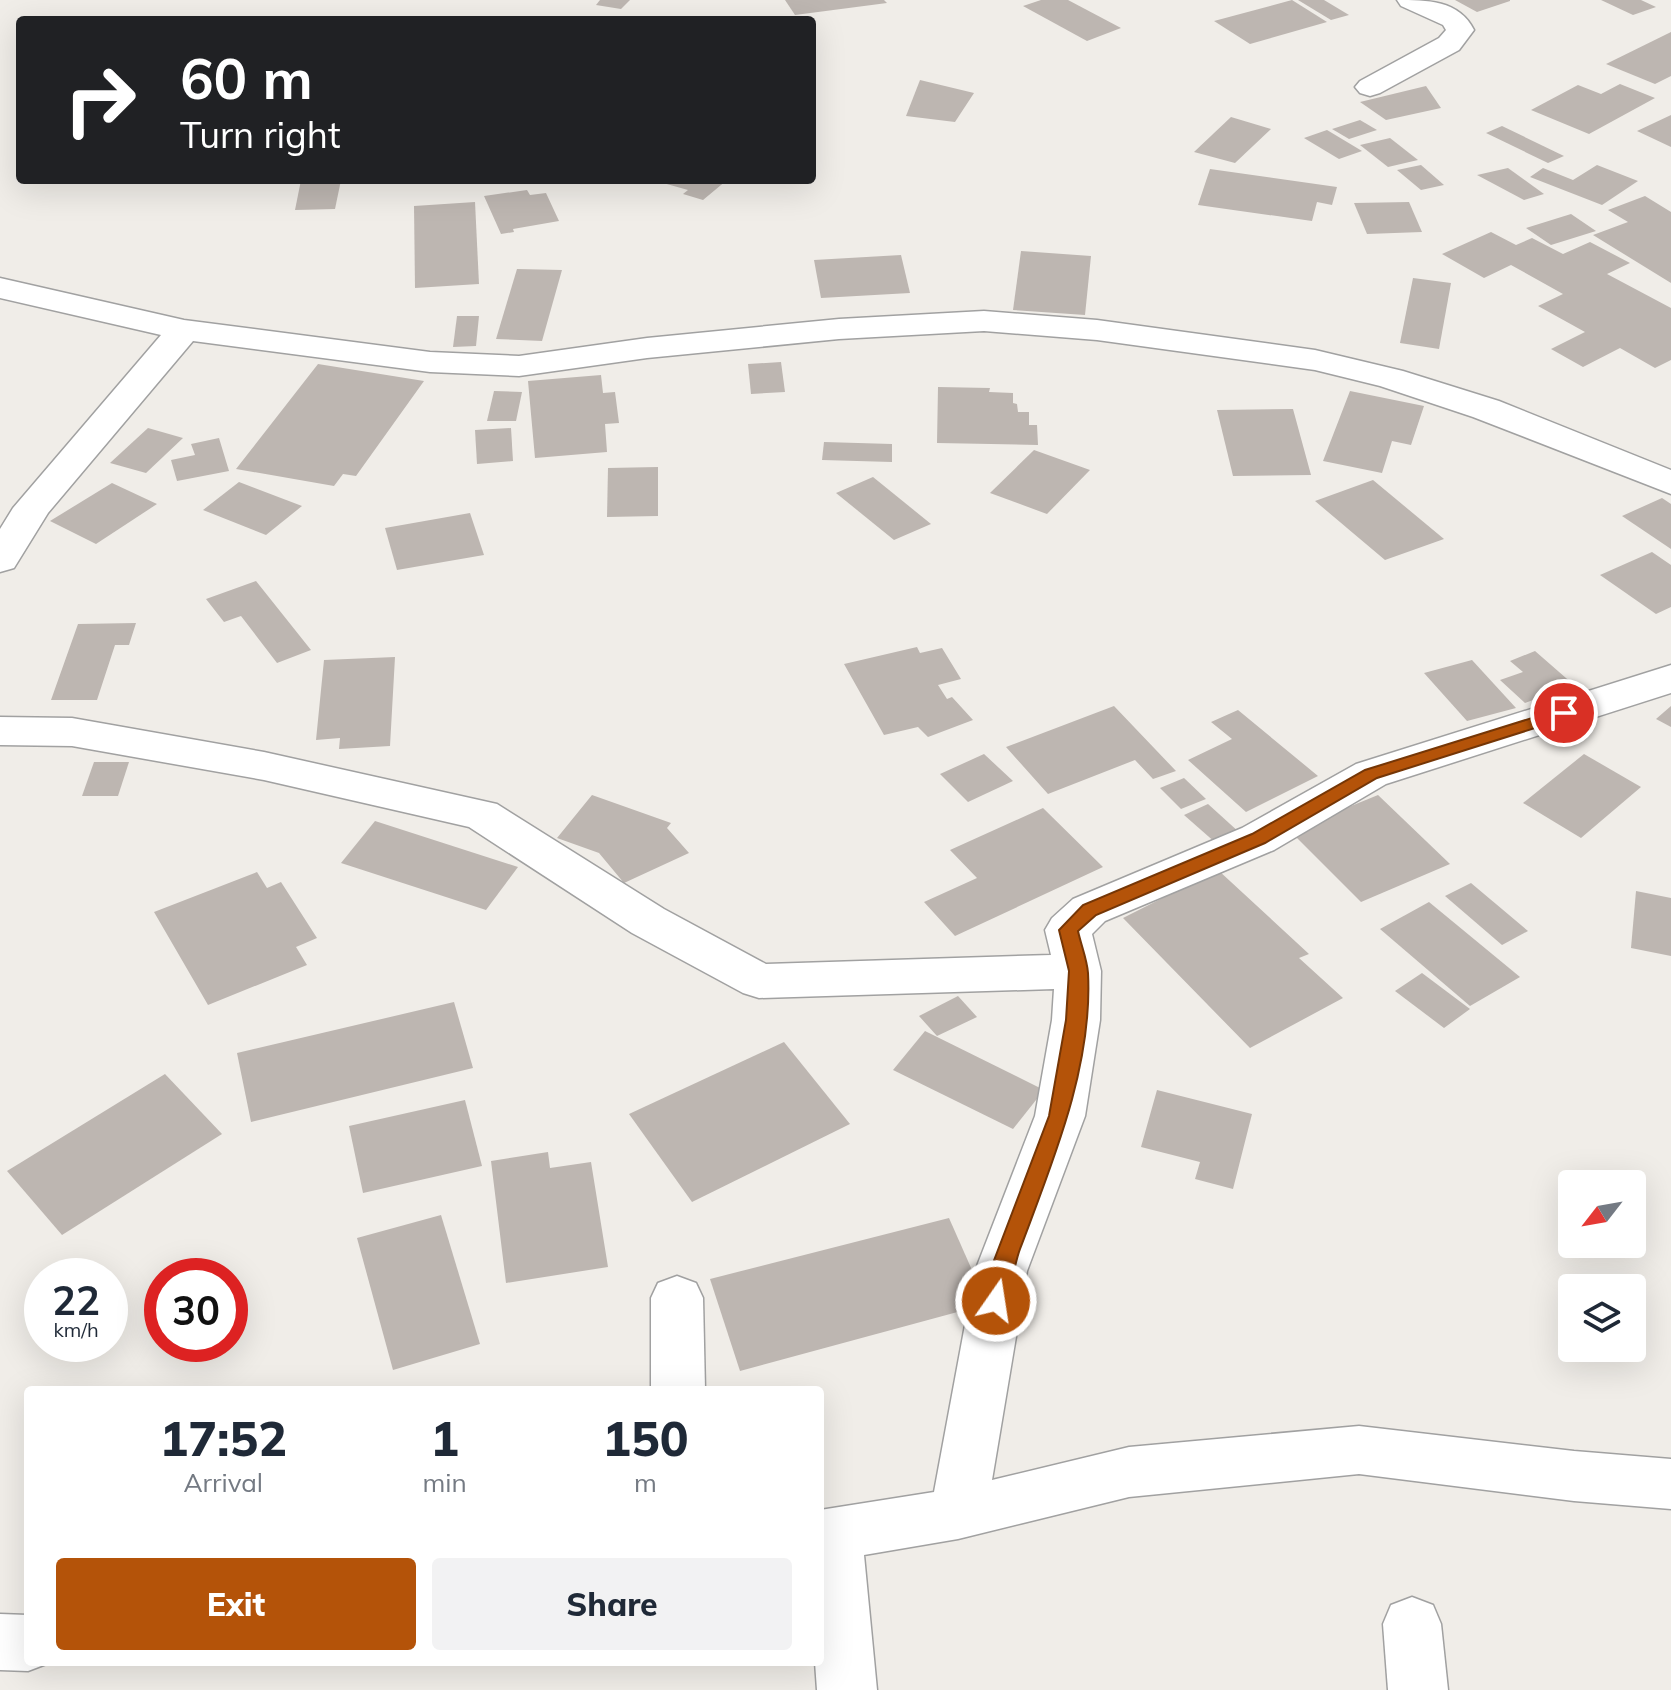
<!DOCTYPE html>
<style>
:root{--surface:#fff;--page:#f2f2f3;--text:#1f2937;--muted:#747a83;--accent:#b45309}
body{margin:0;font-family:Mulish,sans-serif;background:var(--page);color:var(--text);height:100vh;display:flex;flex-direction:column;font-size:30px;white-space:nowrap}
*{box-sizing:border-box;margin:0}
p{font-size:26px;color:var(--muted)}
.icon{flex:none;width:44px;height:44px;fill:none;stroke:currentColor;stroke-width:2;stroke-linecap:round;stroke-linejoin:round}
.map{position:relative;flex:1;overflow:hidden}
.sheet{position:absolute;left:24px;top:1386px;width:800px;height:280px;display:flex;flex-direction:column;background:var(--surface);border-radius:8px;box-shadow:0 8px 32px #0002}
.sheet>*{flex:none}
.hud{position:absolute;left:16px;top:16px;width:800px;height:168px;border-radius:8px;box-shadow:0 8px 32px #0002;background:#202124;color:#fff;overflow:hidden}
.needle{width:52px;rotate:239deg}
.buttons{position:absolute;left:1558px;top:1170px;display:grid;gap:16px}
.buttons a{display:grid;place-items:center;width:88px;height:88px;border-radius:8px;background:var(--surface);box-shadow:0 8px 32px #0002;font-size:40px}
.speed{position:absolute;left:24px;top:1258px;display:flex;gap:16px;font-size:40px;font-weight:700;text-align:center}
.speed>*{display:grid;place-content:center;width:104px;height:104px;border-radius:50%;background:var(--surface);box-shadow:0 8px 32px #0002;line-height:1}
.speed small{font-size:20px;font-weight:400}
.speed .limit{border:12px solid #d22;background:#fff;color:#111}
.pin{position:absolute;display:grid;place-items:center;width:68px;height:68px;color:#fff;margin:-34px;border:4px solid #fff;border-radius:50%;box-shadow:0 2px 8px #0007}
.me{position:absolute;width:88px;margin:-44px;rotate:13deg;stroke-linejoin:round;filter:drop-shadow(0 0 6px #0008)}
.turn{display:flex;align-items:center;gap:28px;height:168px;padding:0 32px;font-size:36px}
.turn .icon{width:104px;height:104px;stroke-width:2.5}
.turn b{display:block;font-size:56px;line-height:68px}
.eta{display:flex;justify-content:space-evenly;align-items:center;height:136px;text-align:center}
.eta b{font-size:48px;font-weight:800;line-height:56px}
.cta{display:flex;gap:16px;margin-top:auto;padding:16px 32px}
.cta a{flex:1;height:92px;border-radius:8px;background:var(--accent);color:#fff;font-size:32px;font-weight:800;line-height:92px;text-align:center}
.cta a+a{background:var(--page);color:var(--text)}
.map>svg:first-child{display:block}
.building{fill:#bdb6b1}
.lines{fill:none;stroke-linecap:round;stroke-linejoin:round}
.minor-casing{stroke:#a1a1a1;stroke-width:3}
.minor{fill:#fff;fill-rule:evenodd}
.route{fill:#b45309;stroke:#753606;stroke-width:2}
</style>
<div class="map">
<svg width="1671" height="1690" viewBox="0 0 1671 1690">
<rect width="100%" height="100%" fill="#f0ede8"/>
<g class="building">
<polygon points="600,0 630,0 621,9 596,5"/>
<polygon points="785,0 884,0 887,3 795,15"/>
<polygon points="1041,0 1068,0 1121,28 1087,41 1023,6"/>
<polygon points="1292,0 1327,22 1250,44 1214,21"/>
<polygon points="1298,0 1324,0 1349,15 1331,20"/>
<polygon points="1455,0 1510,0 1510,1 1477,12"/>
<polygon points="1601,0 1641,0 1656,7 1633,15"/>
<polygon points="1671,32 1671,76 1655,84 1606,64"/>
<polygon points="920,80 974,93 955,122 906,116"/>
<polygon points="1620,84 1655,98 1589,134 1531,110 1578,85 1601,94"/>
<polygon points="1426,86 1441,108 1386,120 1360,102"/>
<polygon points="1671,115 1671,147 1637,131"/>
<polygon points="1231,117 1271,129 1235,163 1194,152"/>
<polygon points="1360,120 1377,130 1349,139 1332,129"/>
<polygon points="1502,126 1564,156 1548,163 1486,133"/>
<polygon points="1327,130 1362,151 1339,159 1304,138"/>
<polygon points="1390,138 1418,160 1388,167 1360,145"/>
<polygon points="1421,165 1444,185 1421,190 1397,170"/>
<polygon points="1597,165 1638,181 1602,205 1530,177 1543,168 1573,180"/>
<polygon points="1508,168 1544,194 1524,200 1477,175"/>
<polygon points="1210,169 1337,187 1332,205 1317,202 1312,221 1198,205"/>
<polygon points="301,180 341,180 335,209 295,210"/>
<polygon points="727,180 703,200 683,194 688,190 656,181"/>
<polygon points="527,190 530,195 546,193 559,221 513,229 514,232 501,234 484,196"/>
<polygon points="1645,196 1671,212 1671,283 1593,235 1628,222 1608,210"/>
<polygon points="475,202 479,284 415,288 414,206"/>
<polygon points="1409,202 1422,232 1367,234 1354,203"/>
<polygon points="1571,214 1596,231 1551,245 1526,228"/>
<polygon points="1491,232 1516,245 1532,238 1563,254 1590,242 1630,263 1607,274 1671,308 1671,360 1655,368 1620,348 1583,367 1551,349 1585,332 1538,306 1563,294 1511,265 1484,278 1442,254"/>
<polygon points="1021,251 1091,256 1085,315 1013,310"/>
<polygon points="901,255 910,293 821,298 814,260"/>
<polygon points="517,269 562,270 542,341 496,339"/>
<polygon points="1413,278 1451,283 1439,349 1400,343"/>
<polygon points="457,316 479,316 476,346 453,347"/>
<polygon points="781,362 785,392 751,394 748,364"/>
<polygon points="318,364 424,381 356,476 343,474 334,486 236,469"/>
<polygon points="601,375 603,393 615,392 619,423 605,424 607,452 535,458 528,381"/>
<polygon points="938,387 990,388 989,392 1013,393 1013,403 1017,404 1018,412 1029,412 1029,425 1037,425 1038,445 937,443"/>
<polygon points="494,391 522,392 516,421 487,421"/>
<polygon points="1350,391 1424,406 1411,445 1392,441 1382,473 1323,461"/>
<polygon points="1293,409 1311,475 1233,476 1217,410"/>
<polygon points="148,428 183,438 146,473 110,463"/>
<polygon points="511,428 513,461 477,464 475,430"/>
<polygon points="219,438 229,471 177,481 171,460 195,455 191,444"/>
<polygon points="824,442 892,444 892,462 822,460"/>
<polygon points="1034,450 1090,470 1047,514 990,493"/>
<polygon points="658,467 658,516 607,517 608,468"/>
<polygon points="873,477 931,524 894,540 836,493"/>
<polygon points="1373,480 1444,539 1385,560 1315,501"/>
<polygon points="239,482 302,506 266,535 203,510"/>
<polygon points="112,483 157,504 96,544 50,521"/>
<polygon points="1662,498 1671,504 1671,549 1622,516"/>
<polygon points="470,513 484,555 397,570 385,528"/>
<polygon points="1652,552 1671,565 1671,607 1656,614 1600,575"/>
<polygon points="256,581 311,650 277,663 241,616 224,622 206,599"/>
<polygon points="136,623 129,645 115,645 97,700 51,700 78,624"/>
<polygon points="917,647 920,653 942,648 961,679 938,685 947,699 952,697 973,720 928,737 918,727 884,735 844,664"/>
<polygon points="1535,651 1574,685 1525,703 1500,680 1523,672 1510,661"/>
<polygon points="395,657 390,746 339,749 340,738 316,740 324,660"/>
<polygon points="1472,660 1516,708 1467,721 1424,673"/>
<polygon points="1114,706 1176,771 1153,779 1135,760 1048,794 1006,747"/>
<polygon points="1671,706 1671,727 1656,719"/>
<polygon points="1238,710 1318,776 1246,812 1188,760 1232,739 1211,722"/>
<polygon points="984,754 1013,781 968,802 940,774"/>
<polygon points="1584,754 1641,787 1581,838 1523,803"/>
<polygon points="94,762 129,762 118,796 82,796"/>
<polygon points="1184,778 1206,799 1181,809 1160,788"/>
<polygon points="592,795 671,823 667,828 689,853 624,883 599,853 557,838"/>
<polygon points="1378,795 1450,864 1361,902 1290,831"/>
<polygon points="1208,804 1240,833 1217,844 1184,815"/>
<polygon points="1043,808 1103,867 955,936 924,902 977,878 950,850"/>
<polygon points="375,821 518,867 486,910 341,863"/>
<polygon points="1218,870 1309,954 1299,958 1343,998 1250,1048 1123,918"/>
<polygon points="257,872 267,888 281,882 317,938 296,947 307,965 208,1005 154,912"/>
<polygon points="1471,883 1528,931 1502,945 1445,896"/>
<polygon points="1636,891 1671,898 1671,956 1631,948"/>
<polygon points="1429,902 1520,977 1470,1006 1380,929"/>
<polygon points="1422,973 1470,1009 1444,1028 1395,991"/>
<polygon points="958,996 977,1017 937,1036 919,1016"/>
<polygon points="454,1002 473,1068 251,1122 237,1053"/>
<polygon points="925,1031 1044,1090 1013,1129 893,1070"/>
<polygon points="784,1042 850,1124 692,1202 629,1114"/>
<polygon points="165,1074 222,1134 62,1235 7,1171"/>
<polygon points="1157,1090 1252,1114 1233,1189 1195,1179 1200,1162 1141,1147"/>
<polygon points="465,1100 482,1166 363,1193 349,1126"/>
<polygon points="548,1152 550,1168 591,1162 608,1267 506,1283 491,1161"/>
<polygon points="441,1215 480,1344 393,1370 357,1238"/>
<polygon points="949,1218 987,1304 740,1371 710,1279"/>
</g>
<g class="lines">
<defs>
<g id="minor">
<path d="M1397 0C1427 0 1459 0 1474 30L1459 50 1380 93 1370 96 1360 93 1355 87 1360 81 1439 38 1446 30 1443 25 1401 6Z"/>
<polygon points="0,278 184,320 430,352 519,356 647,338 839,319 984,311 1097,320 1315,350 1403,371 1499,401 1671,470 1671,494 1473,417 1380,386 1315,370 1097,340 984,331 839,339 647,358 519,376 430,372 193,341 48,513 14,568 0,572 0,529 13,508 161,335 0,298"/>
<polygon points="1671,665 1671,693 1386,784 1274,850 1105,921 1092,934 1101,971 1100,1020 1085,1116 1027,1271 992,1480 1129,1447 1359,1426 1574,1451 1671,1459 1671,1509 1574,1501 1359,1474 1129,1497 958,1539 864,1555 877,1690 817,1690 815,1662 820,1662 820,1510 934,1492 975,1271 1035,1116 1052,1020 1054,989 759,998 743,993 632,933 469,827 264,780 72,746 0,745 0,717 72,718 264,752 497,804 664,909 766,964 1051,955 1045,930 1052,918 1073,899 1242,828 1356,764"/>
<polygon points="677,1276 696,1283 703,1298 705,1390 651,1390 651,1298 658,1283"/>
<polygon points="1412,1597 1433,1605 1441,1624 1448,1690 1388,1690 1383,1624 1391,1605"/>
<polygon points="0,1614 28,1615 28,1662 49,1663 28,1671 0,1670"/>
</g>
</defs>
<use href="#minor" class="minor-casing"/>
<use href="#minor" class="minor"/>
</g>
<path class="route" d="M1564 708 1573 713 1570 717 1377 778 1265 843 1096 915 1078 931C1081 945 1087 959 1088 973 1093 1067 1052 1163 1020 1249 1013 1268 1012 1290 1003 1308L996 1310 988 1308 985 1301 990 1271 1049 1116 1066 1020 1069 971 1059 930 1083 905 1252 834 1365 770Z"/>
</svg>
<div class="buttons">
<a><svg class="needle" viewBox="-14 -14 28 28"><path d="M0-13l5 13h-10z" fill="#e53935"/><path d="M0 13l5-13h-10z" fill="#747a83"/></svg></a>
<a><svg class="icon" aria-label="layers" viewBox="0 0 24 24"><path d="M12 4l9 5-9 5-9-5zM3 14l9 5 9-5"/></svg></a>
</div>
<div class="speed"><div>22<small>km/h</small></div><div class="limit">30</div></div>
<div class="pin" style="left:1564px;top:713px;background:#d93025"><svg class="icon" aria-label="arrive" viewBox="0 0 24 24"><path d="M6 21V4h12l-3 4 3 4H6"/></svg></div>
<svg class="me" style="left:996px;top:1301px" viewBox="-20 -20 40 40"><circle r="17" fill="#b45309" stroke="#fff" stroke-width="3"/><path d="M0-11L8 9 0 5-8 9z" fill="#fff"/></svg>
<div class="hud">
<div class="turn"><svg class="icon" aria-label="right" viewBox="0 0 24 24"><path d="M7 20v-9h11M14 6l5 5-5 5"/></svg><div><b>60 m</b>Turn right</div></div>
</div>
<section class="sheet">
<div class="eta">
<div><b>17:52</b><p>Arrival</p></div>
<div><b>1</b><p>min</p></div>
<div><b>150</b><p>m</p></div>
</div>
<div class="cta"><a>Exit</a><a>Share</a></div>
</section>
</div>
